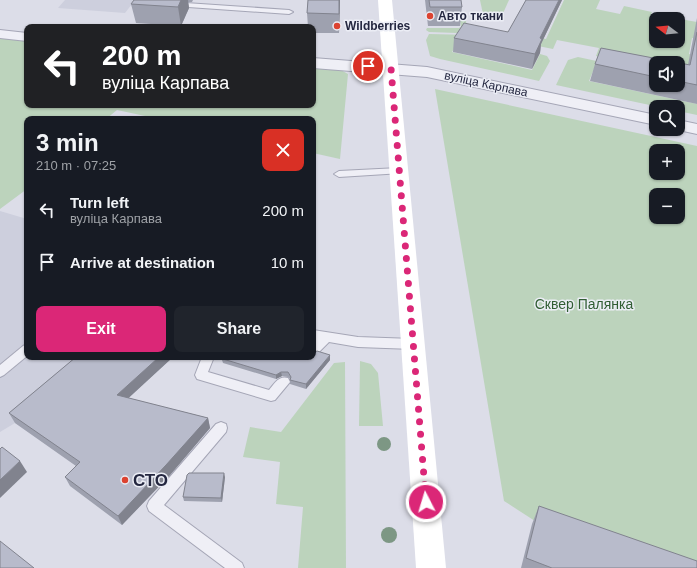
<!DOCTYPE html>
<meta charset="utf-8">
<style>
:root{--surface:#171b24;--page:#20242c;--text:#f1f3f6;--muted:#9ea1a6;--accent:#db2777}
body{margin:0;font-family:Helvetica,sans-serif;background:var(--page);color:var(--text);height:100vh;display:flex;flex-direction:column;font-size:15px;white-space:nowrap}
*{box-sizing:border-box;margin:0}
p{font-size:13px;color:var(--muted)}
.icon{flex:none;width:22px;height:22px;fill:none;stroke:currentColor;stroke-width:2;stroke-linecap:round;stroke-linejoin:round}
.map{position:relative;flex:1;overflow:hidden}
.panel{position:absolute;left:24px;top:116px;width:292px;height:244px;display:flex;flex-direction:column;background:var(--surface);border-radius:8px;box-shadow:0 1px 3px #0004}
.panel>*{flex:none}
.banner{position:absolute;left:24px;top:24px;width:292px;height:84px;border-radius:8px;box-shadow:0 1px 3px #0004;background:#202124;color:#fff;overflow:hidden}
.needle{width:26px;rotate:286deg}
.fabs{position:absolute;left:649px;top:12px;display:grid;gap:8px}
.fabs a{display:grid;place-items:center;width:36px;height:36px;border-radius:8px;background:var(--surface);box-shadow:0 1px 3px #0004;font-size:20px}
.pin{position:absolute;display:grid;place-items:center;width:34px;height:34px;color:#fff;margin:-17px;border:2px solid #fff;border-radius:50%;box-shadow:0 1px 4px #0007}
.me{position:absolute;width:44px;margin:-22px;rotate:355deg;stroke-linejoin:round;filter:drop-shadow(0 0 3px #0008)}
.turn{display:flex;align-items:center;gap:14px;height:84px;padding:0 12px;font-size:18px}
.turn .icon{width:52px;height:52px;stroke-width:2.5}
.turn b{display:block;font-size:28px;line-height:34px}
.round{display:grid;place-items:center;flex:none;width:42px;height:42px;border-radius:8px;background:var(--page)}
.summary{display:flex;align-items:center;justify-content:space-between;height:68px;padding:0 12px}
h1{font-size:24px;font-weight:700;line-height:30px}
.action{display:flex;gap:8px;margin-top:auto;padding:8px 12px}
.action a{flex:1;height:46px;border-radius:8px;background:var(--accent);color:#fff;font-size:16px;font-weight:700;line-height:46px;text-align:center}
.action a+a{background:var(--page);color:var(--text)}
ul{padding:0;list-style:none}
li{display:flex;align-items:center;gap:12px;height:52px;padding:0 12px}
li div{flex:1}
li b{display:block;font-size:15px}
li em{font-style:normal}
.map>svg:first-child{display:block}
.built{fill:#cdcfdd}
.green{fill:#bcd3bc;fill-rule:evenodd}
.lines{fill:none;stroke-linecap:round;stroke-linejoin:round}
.lane-casing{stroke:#a5a6b6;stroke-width:2}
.street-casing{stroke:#a5a6b6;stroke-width:2}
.lane{fill:#efeff6;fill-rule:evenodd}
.street{fill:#efeff6;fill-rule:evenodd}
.secondary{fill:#fff;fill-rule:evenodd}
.tree{fill:#7d9784}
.wall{fill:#9ea1af;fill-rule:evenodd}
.shaded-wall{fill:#81838e}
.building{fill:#b8bbcb;stroke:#81838e}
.route{stroke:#db2777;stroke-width:7;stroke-dasharray:0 12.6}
.poi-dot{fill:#dc4331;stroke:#ebedf5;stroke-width:1.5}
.labels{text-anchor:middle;stroke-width:3;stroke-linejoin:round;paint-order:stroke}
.far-poi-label{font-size:12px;font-weight:bold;fill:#242740;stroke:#ebedf5;text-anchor:start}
.far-street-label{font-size:12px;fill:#242740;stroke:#ebedf5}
.park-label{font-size:14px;fill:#305d33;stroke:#ebedf5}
.near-poi-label{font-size:17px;font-weight:bold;fill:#242740;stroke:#ebedf5;text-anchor:start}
</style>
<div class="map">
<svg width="697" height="568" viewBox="0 0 697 568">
<rect width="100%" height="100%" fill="#dcdde8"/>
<g class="built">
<polygon points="65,0 135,0 125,13 58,8"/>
<polygon points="0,211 27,219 27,357 173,357 64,457 15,423 0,432"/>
</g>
<g class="green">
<polygon points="480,0 509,0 500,20 484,19"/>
<path d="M564 0H600L596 9 620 14 624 6 652 12 651 14 697 22V39L692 38 689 54 697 56V76L678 63H656V68L596 56 599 48 557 40 553 49 503 39 508 31 546 39ZM656 19H678V41H656Z"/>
<polygon points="460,21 466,21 467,29 457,33 429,32 426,30 427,28 459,28 461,27"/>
<polygon points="429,34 472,35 462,37 452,52 532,70 540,54 547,56 550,61 539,81 440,59 430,56 426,40"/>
<polygon points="0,37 27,40 27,105 313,105 313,67 339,69 348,74 340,159 313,153 313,119 159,119 117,110 106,119 27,119 27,189 0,209"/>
<polygon points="578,57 615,65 596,64 589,81 697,104 697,115 678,111 678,107 659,107 556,85 568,60"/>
<path d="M435 89 697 146V568L535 521 504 501ZM656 151H678V173H656ZM656 195H678V217H656Z"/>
<polygon points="360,361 371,364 378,373 383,426 359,426"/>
<polygon points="345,362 346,568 298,568 303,507 276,504 280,462 243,457 250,427 281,432 334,363"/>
</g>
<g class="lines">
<defs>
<g id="lane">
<polygon points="171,2 289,10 293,12 289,14 174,6 171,6"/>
<polygon points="399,168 402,169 404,171 402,173 339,177 334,174 339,171"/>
<polygon points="313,330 358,337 413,339 417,341 419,344 417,347 413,349 358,347 329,342 317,354 313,356 313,343 316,340 313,340"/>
<polygon points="27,344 27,356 4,375 0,377 0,365 23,346"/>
<path d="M202 357H214L208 372 269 390C274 384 279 375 288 378L290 382 275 400 271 401 197 379 195 375Z"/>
<polygon points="221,422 226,424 227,428 226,432 164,505 242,563 244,568 225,568 149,511 147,506 149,501 216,424"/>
</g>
<g id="street">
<polygon points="0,30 27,33 27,41 0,38"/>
<polygon points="313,58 427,67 656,115 656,125 427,77 313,68"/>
<polygon points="678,120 697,124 697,134 674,129 678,129"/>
</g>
</defs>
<use href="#lane" class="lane-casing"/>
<use href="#street" class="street-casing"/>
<use href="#lane" class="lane"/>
<use href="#street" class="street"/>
<polygon class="secondary" points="378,0 392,0 446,568 416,568"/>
</g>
<g class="tree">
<circle cx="384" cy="444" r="7"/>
<circle cx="389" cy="535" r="8"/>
</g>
<g class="wall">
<polygon points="134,0 193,0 192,2 188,2 189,8 181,26 136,23 131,4"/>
<polygon points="308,0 340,0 339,33 313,33 313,27 308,27 307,13"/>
<polygon points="425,0 461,0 462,7 460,26 428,26"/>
<polygon points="526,0 562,0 541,44 540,53 532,69 453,52 454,38 508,32"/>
<path d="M697 18V104L590 81 595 64 601 48 688 65ZM656 63H678V85H656Z"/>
<polygon points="76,357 173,357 128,398 208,418 210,428 170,475 122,525 70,486 65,477 76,466 15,423 9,413"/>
<polygon points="221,357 313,357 330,360 306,389 290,384 290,379 288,377 282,376 276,379 223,363"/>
<polygon points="225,477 222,502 184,501 183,497"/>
<polygon points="539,506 697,568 521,568 532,524"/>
</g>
<g class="shaded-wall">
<polygon points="181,0 188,0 189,8 181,26 178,7"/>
<polygon points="339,0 340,0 339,33"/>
<polygon points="559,0 562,0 541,44 540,53 532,69 535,54 540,38"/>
<polygon points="330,355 330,360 306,389 306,384"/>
<polygon points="159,357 173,357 121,405 117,395"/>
<polygon points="281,372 282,376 276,379 276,375"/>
<polygon points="208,418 210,428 170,475 122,525 118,516"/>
<polygon points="20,461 27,472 0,498 0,480"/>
<polygon points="224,473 225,477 222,502 221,498"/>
</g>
<g class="building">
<polygon points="134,0 181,0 178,7 131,4"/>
<polygon points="308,0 339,0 339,14 307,13"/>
<polygon points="429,0 461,0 462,7 430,7"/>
<polygon points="526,0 559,0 540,38 542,39 535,54 454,38 464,23 508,32"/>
<polygon points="697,32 697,85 678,81 678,63 656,63 656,77 595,64 601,48 690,65"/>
<polygon points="317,351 330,355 306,384 290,380 291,377 288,372 281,372 276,375 223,359 222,357 313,357 313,353"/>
<polygon points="76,357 159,357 117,395 208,418 166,465 118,516 65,477 80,462 9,413"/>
<polygon points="2,447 20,461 0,480 0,449"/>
<polygon points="189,473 224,473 221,498 183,497 187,475"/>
<polygon points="539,506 697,561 697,568 552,568 526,558"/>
<polygon points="0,541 34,568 0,568"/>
</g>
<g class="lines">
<polyline class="route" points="368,66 391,68 426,502"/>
</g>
<g class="poi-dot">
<circle cx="430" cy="16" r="4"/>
<circle cx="337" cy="26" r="4"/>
<circle cx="125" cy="480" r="4"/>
</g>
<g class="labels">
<g class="far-poi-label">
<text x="438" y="20">Авто ткани</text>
<text x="345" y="30">Wildberries</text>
</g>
<g class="far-street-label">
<text transform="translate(486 84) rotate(12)" y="4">вуліца Карпава</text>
</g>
<g class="park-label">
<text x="584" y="309">Сквер Палянка</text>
</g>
<g class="near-poi-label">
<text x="133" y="486">СТО</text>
</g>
</g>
</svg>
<div class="fabs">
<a><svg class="needle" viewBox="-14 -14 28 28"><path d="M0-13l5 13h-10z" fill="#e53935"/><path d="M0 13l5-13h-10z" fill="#9ea1a6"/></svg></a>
<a><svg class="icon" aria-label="sound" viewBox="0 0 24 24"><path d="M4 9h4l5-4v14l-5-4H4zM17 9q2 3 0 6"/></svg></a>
<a><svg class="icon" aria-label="search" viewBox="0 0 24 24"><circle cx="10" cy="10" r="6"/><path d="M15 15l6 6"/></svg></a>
<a>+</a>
<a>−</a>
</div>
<div class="pin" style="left:368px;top:66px;background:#d93025"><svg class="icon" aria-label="arrive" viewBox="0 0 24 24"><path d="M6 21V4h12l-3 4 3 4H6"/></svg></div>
<svg class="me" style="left:426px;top:502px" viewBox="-20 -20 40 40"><circle r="17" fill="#db2777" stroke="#fff" stroke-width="3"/><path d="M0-11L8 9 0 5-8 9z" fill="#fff"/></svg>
<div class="banner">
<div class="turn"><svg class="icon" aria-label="left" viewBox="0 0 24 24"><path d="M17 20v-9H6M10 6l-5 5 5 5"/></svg><div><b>200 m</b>вуліца Карпава</div></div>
</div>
<section class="panel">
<div class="summary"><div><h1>3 min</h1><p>210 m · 07:25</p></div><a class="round" style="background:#d93025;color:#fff"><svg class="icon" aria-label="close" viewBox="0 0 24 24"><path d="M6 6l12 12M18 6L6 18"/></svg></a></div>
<ul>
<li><svg class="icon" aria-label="left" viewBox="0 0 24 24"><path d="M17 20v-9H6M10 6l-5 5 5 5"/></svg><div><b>Turn left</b><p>вуліца Карпава</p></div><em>200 m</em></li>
<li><svg class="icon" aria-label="arrive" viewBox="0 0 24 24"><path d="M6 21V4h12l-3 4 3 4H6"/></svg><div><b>Arrive at destination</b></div><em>10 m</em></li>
</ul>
<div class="action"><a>Exit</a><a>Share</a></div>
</section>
</div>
